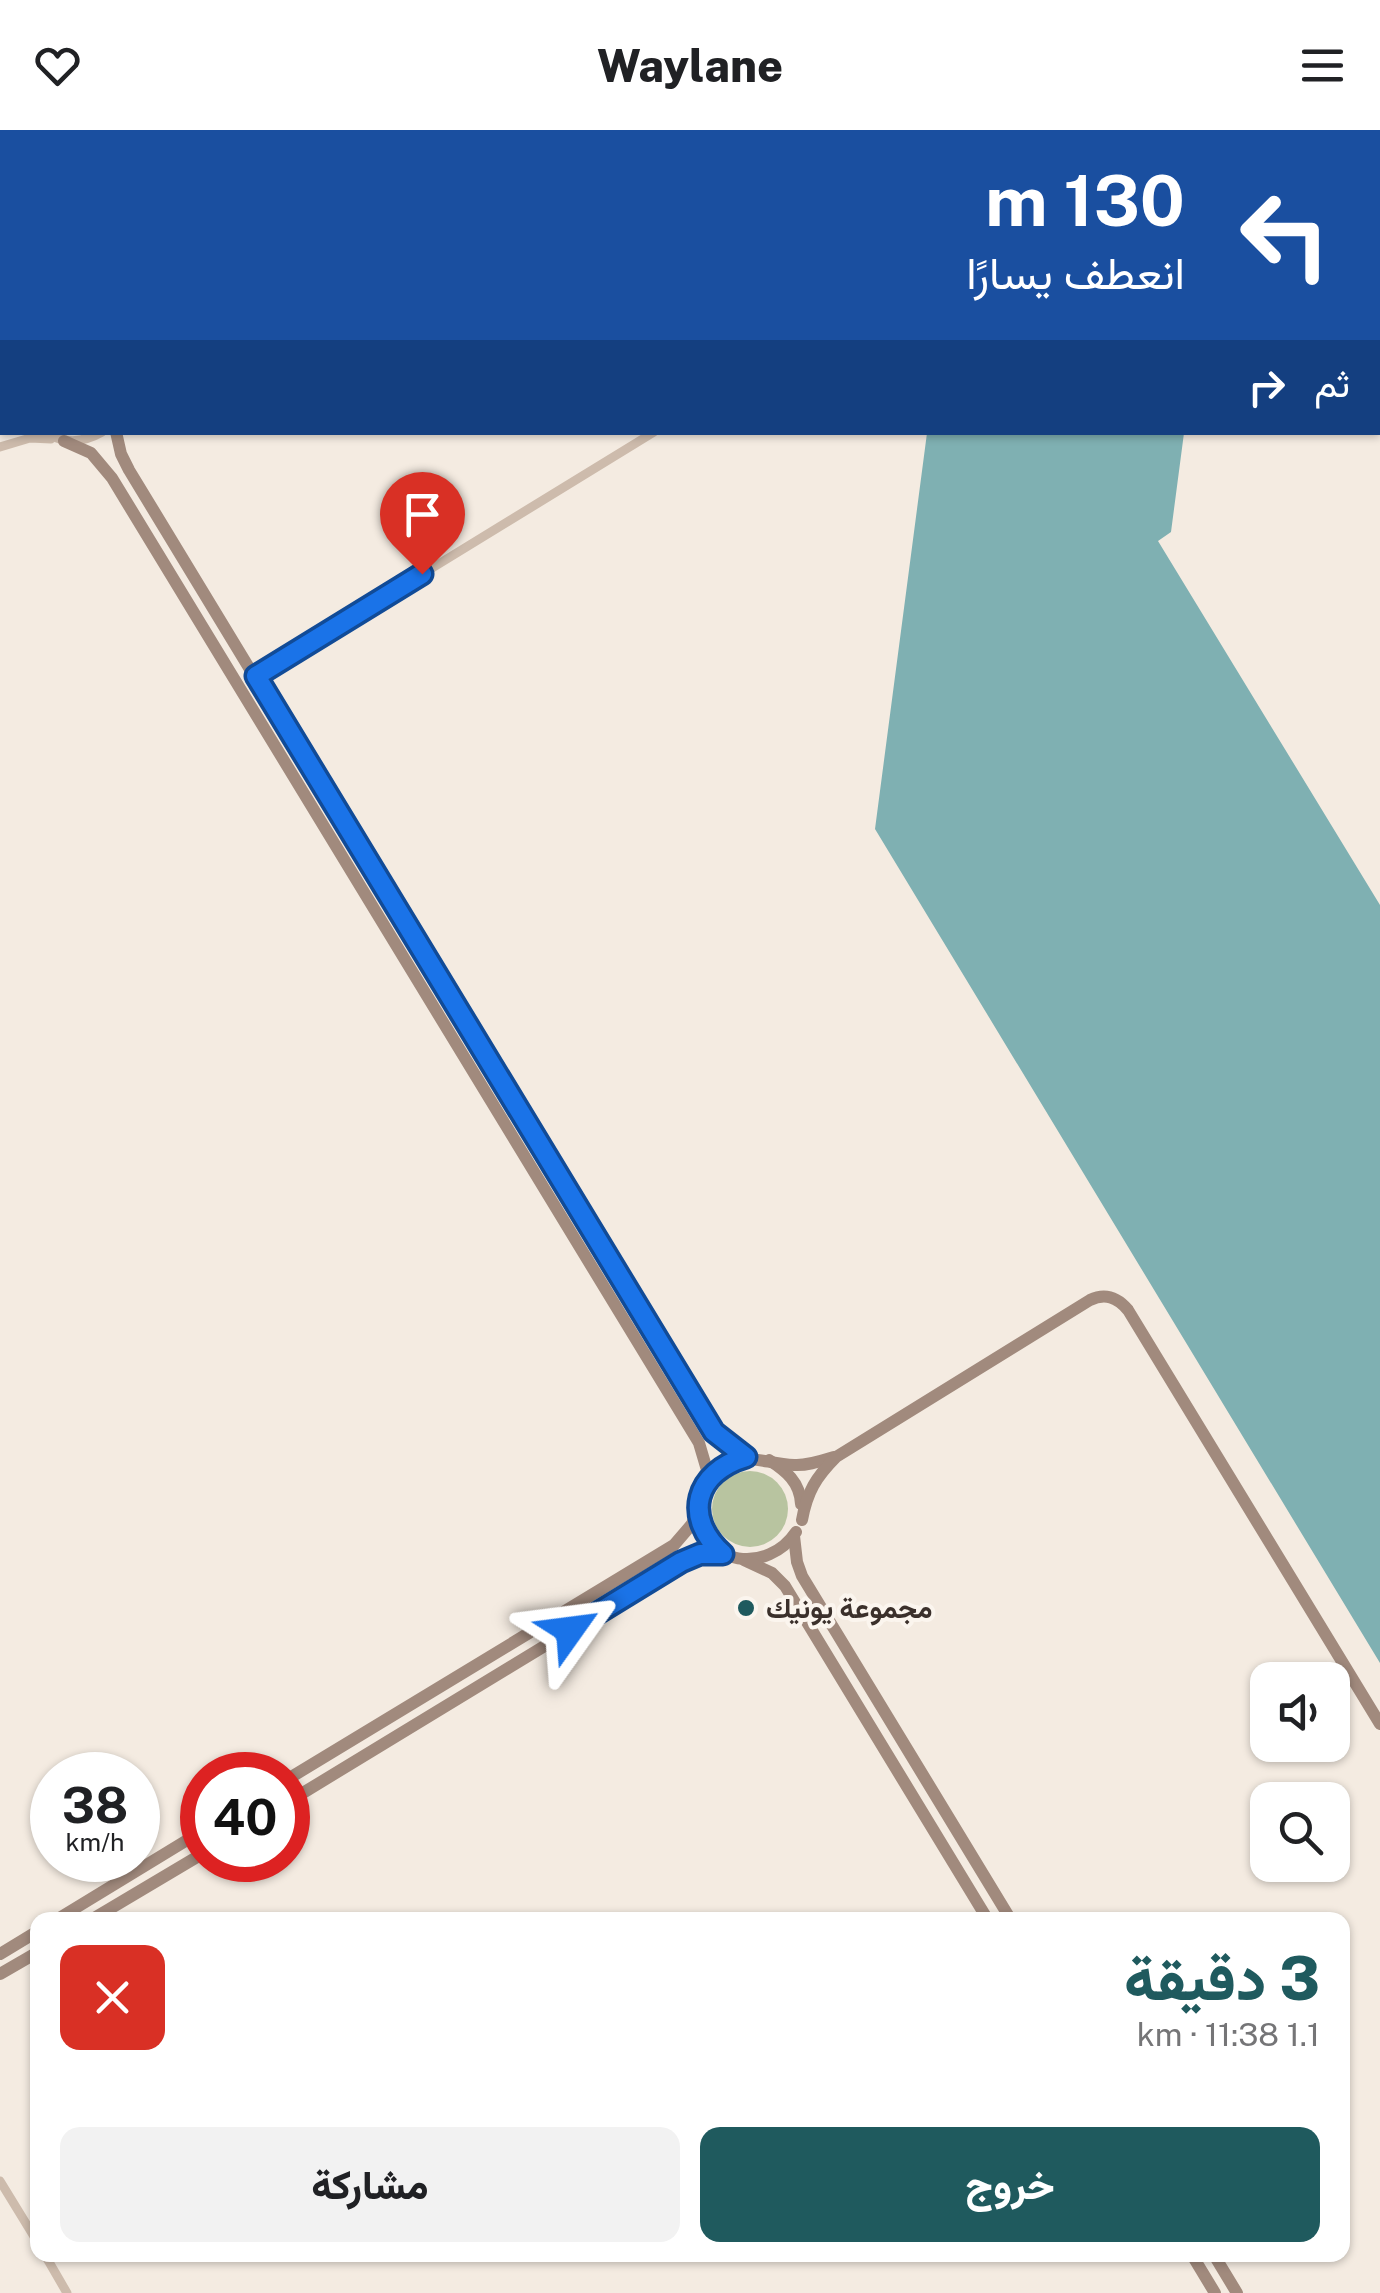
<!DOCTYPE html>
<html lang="ar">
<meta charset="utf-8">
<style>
:root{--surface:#fff;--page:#f2f2f2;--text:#202124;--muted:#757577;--accent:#1f5a5e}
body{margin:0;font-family:"Public Sans",Vazirmatn,sans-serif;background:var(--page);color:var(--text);direction:rtl;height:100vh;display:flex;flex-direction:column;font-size:38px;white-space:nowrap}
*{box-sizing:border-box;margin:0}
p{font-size:32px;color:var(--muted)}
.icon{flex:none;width:55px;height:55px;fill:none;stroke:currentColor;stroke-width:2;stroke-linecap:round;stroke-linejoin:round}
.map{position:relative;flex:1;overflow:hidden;direction:ltr}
.side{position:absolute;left:30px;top:1782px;width:1320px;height:350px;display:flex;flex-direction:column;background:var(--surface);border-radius:20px;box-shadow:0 2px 8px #0004;direction:rtl}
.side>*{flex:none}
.guide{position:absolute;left:0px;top:0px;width:1380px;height:305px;box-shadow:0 2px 8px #0004;direction:rtl;background:#1a4fa0;color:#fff;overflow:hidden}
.tools{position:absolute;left:1250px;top:1532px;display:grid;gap:20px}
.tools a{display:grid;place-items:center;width:100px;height:100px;border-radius:20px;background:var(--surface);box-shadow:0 2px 8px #0004;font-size:50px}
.speed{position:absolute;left:30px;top:1622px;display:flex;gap:20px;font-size:50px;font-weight:700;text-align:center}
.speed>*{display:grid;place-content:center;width:130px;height:130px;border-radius:50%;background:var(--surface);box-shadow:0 2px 8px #0004;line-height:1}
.speed small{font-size:25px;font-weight:400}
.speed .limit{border:15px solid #d22;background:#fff;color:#111}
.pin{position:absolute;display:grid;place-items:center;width:85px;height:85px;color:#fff;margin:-102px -42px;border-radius:50% 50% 50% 0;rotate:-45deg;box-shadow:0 0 10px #0007}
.pin .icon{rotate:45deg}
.me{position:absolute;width:110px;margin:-55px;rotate:59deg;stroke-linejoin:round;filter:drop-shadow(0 0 8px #0008)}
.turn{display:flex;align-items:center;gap:35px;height:210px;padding:0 30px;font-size:45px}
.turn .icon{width:130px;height:130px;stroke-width:2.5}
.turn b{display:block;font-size:70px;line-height:85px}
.then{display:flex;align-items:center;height:95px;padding:0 30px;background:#0003;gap:20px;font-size:38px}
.round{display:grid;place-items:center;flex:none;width:105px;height:105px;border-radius:20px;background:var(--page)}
.head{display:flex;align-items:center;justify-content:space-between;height:170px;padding:0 30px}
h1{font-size:60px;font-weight:800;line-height:75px;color:var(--accent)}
.button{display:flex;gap:20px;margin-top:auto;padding:20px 30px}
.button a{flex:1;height:115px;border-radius:20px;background:var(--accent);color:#fff;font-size:40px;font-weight:800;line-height:115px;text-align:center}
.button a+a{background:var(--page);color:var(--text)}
header{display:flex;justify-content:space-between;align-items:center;height:130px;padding:0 30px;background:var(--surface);font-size:45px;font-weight:800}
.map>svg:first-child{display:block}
.green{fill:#b8c4a0}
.water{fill:#7fb0b2}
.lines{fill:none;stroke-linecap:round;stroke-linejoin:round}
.street{stroke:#cdbbac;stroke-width:9}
.secondary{stroke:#a18a7d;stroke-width:12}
.route-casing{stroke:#114b97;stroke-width:25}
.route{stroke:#1a73e8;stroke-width:18}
.poi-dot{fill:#1f5a5e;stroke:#fbf5ee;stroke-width:4}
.labels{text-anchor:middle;stroke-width:8;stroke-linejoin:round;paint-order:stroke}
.poi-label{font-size:28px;font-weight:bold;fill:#3b302b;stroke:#fbf5ee;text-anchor:start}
</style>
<header><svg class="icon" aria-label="menu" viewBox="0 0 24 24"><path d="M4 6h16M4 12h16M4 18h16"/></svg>Waylane<svg class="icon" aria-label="heart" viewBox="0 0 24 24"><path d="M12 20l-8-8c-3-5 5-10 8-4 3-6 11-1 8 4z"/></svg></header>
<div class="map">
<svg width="1380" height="2163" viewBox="0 0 1380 2163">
<rect width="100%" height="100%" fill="#f4ebe1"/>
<circle class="green" cx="750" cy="1379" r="38"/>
<g class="water">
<polygon points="968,0 1221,0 967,2"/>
<polygon points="1238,0 1380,0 1380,278 1378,2"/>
<polygon points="927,303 1184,303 1171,402 1158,411 1380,775 1380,1533 875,699"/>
</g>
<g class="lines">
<g class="street">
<polyline points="494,2 498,0"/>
<polyline points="935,2 935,0"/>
<path d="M43 302C63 313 81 314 102 302"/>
<polyline points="0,317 30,308 51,309"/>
<polyline points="256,546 654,302"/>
<polyline points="0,2051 38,2113"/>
<polyline points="45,2125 67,2163"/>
</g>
<g class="secondary">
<polyline points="116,302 121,324 129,340 713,1302 746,1327"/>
<polyline points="64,311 91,323 112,348 699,1313 707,1340 704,1359"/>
<path d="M769 1330C786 1341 800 1352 801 1374"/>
<path d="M706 1353C728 1313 760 1334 794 1335 807 1336 821 1331 834 1327"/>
<path d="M699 1382C702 1437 768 1444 796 1402"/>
<path d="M802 1390C807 1362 816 1347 836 1327L1090 1170C1105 1163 1117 1167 1128 1180L1380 1594"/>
<polyline points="794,1406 797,1432 802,1446 1011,1790"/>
<polyline points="744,1430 772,1443 785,1456 988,1790"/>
<polyline points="288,1649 674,1415 692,1394 699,1374"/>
<polyline points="288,1672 681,1433 700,1424 723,1423"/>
<polyline points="56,1790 202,1701"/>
<polyline points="91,1790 202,1724"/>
<polyline points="0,1824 38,1801"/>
<polyline points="0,1844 38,1822"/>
<polyline points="1192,2125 1215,2163"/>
<polyline points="1214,2125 1237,2163"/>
</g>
</g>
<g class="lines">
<defs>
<path id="route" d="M422 444 256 546 714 1302 746 1327C695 1342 682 1387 723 1424H700L681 1432 570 1500"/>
</defs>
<use href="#route" class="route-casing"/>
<use href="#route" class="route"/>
</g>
<circle class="poi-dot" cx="746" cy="1478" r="10"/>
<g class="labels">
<g class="poi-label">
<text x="766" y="1488">مجموعة يونيك</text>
</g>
</g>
</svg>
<div class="tools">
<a><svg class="icon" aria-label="sound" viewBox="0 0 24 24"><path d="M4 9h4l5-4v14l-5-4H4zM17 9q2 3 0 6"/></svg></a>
<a><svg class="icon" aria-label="search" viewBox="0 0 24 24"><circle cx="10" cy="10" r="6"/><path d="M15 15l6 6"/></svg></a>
</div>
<div class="speed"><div>38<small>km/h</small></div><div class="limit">40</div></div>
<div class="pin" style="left:422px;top:444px;background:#d93025"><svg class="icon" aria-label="arrive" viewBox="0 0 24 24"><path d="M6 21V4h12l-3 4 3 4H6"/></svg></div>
<svg class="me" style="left:570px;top:1500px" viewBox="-20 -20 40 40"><path d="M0-17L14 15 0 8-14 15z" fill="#1a73e8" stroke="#fff" stroke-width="4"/></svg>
<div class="guide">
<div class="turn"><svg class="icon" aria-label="left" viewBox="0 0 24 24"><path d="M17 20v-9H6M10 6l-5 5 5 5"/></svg><div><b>130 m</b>انعطف يسارًا</div></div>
<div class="then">ثم<svg class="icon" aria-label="right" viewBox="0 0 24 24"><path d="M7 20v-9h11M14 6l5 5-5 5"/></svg></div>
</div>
<section class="side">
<div class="head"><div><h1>3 دقيقة</h1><p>1.1 km · 11:38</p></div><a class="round" style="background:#d93025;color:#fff"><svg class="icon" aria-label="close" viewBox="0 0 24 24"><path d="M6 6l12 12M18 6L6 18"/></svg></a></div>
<div class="button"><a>خروج</a><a>مشاركة</a></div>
</section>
</div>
